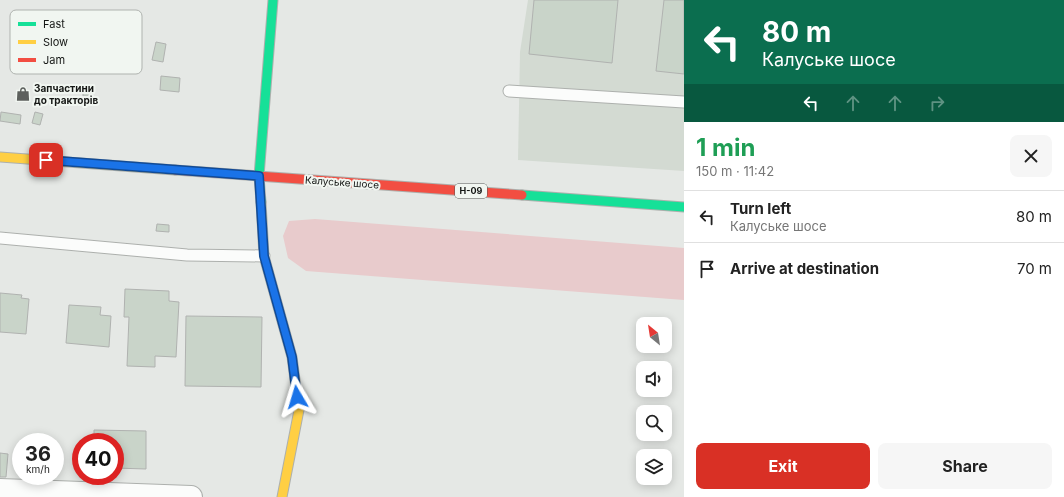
<!DOCTYPE html>
<meta charset="utf-8">
<style>
:root{--surface:#fff;--page:#f6f6f6;--text:#222;--muted:#767676;--line:#e0e0e0;--accent:#d93025}
body{margin:0;font-family:Inter,sans-serif;background:var(--page);color:var(--text);height:100vh;display:flex;flex-direction:column;font-size:15px;white-space:nowrap}
*{box-sizing:border-box;margin:0}
p{font-size:13px;color:var(--muted)}
.icon{flex:none;width:22px;height:22px;fill:none;stroke:currentColor;stroke-width:2;stroke-linecap:round;stroke-linejoin:round}
.map{position:relative;flex:1;overflow:hidden}
.drawer{display:flex;flex-direction:column;background:var(--surface);width:380px}
.drawer>*{flex:none}
.banner{background:#0b6e4f;color:#fff;overflow:hidden}
.needle{width:26px;rotate:330deg}
.fabs{position:absolute;left:636px;top:317px;display:grid;gap:8px}
.fabs a{display:grid;place-items:center;width:36px;height:36px;border-radius:8px;background:var(--surface);box-shadow:0 2px 10px #0003;font-size:20px}
.speed{position:absolute;left:12px;top:433px;display:flex;gap:8px;font-size:20px;font-weight:700;text-align:center}
.speed>*{display:grid;place-content:center;width:52px;height:52px;border-radius:50%;background:var(--surface);box-shadow:0 2px 10px #0003;line-height:1}
.speed small{font-size:10px;font-weight:400}
.speed .limit{border:6px solid #d22;background:#fff;color:#111}
.pin{position:absolute;display:grid;place-items:center;width:34px;height:34px;color:#fff;margin:-17px;border-radius:8px;box-shadow:0 2px 6px #0006}
.me{position:absolute;width:44px;margin:-22px;rotate:353deg;stroke-linejoin:round;filter:drop-shadow(0 0 3px #0008)}
.turn{display:flex;align-items:center;gap:14px;height:84px;padding:0 12px;font-size:18px}
.turn .icon{width:52px;height:52px;stroke-width:2.5}
.turn b{display:block;font-size:28px;line-height:34px}
.lanes{display:flex;align-items:center;height:38px;padding:0 12px;background:#0003;justify-content:center;gap:20px;direction:ltr}
.lanes .off{opacity:.35}
.round{display:grid;place-items:center;flex:none;width:42px;height:42px;border-radius:8px;background:var(--page)}
.head{display:flex;align-items:center;justify-content:space-between;height:68px;padding:0 12px}
h1{font-size:24px;font-weight:700;line-height:30px;color:#1e9e55}
.cta{display:flex;gap:8px;margin-top:auto;padding:8px 12px}
.cta a{flex:1;height:46px;border-radius:8px;background:var(--accent);color:#fff;font-size:16px;font-weight:700;line-height:46px;text-align:center}
.cta a+a{background:var(--page);color:var(--text)}
ul{padding:0;list-style:none}
li{display:flex;align-items:center;gap:12px;height:52px;padding:0 12px;border-top:1px solid var(--line)}
li div{flex:1}
li b{display:block;font-size:15px}
li em{font-style:normal}
main{display:flex;flex:1;min-height:0}
.map>svg:first-child{display:block}
.built{fill:#d3dad2}
.green{fill:#e8cbcc}
.building{fill:#c9d4c9;stroke:#b0b2b0}
.lines{fill:none;stroke-linecap:round;stroke-linejoin:round}
.lane-casing{stroke:#adb0ad;stroke-width:13}
.street-casing{stroke:#adb0ad;stroke-width:24}
.fast-casing{stroke:#adb0ad;stroke-width:11}
.slow-casing{stroke:#adb0ad;stroke-width:11}
.jam-casing{stroke:#adb0ad;stroke-width:11}
.lane{stroke:#fbfcfb;stroke-width:11}
.street{stroke:#fbfcfb;stroke-width:22}
.fast{stroke:#16e098;stroke-width:9}
.slow{stroke:#ffcf43;stroke-width:9}
.jam{stroke:#f24e42;stroke-width:9}
.route-casing{stroke:#114b97;stroke-width:10}
.route{stroke:#1a73e8;stroke-width:7}
.labels{text-anchor:middle;stroke-width:4;stroke-linejoin:round;paint-order:stroke}
.shield{fill:#f1f6f1;stroke:#565956;stroke-width:1}
.shield-label{font-size:9px;font-weight:bold;fill:#141614}
.poi-label{font-size:10px;font-weight:bold;fill:#141614;stroke:#f1f6f1;text-anchor:start}
.street-label{font-size:10px;fill:#141614;stroke:#f1f6f1}
.key{fill:#f1f6f1;stroke:#afb3af;stroke-width:1}
.key-label{font-size:11px;fill:#141614}
</style>
<main>
<div class="map">
<svg width="684" height="497" viewBox="0 0 684 497">
<rect width="100%" height="100%" fill="#e5e8e5"/>
<polygon class="built" points="528,0 684,0 684,171 518,160 520,52"/>
<polygon class="green" points="315,219 684,248 684,300 306,271 288,258 283,236 289,221"/>
<g class="building">
<polygon points="534,0 618,0 612,63 529,54"/>
<polygon points="664,0 684,0 684,74 656,71"/>
<polygon points="156,42 166,44 163,62 152,60"/>
<polygon points="161,76 180,78 179,92 160,90"/>
<polygon points="83,85 90,86 90,96 83,96"/>
<polygon points="1,112 21,115 20,124 0,121"/>
<polygon points="35,112 43,114 40,125 32,123"/>
<polygon points="157,224 169,225 169,232 156,231"/>
<polygon points="125,289 169,291 169,301 179,302 176,357 155,356 155,367 127,366 129,317 124,317"/>
<polygon points="0,293 22,295 21,298 29,299 26,334 0,332"/>
<polygon points="69,305 101,307 100,315 111,316 109,347 66,343"/>
<polygon points="186,316 262,317 261,387 185,386"/>
<polygon points="94,430 146,431 146,469 115,468 115,442 94,442"/>
<polygon points="0,453 8,454 6,477 0,477"/>
</g>
<g class="lines">
<defs>
<g id="lane">
<polyline points="509,91 684,102"/>
<polyline points="0,238 187,255 264,256"/>
</g>
<polyline id="street" points="0,490 191,497"/>
<g id="fast">
<polyline points="522,195 684,207"/>
<polyline points="261,202 259,176 273,0"/>
</g>
<g id="slow">
<polyline points="0,157 175,170"/>
<polyline points="261,202 264,256 292,357 299,410 282,497"/>
</g>
<polyline id="jam" points="175,170 522,195"/>
</defs>
<use href="#lane" class="lane-casing"/>
<use href="#street" class="street-casing"/>
<use href="#fast" class="fast-casing"/>
<use href="#slow" class="slow-casing"/>
<use href="#jam" class="jam-casing"/>
<use href="#lane" class="lane"/>
<use href="#street" class="street"/>
<use href="#fast" class="fast"/>
<use href="#slow" class="slow"/>
<use href="#jam" class="jam"/>
</g>
<g class="lines">
<defs>
<polyline id="route" points="46,160 259,176 264,256 292,357 297,397"/>
</defs>
<use href="#route" class="route-casing"/>
<use href="#route" class="route"/>
</g>
<defs>
<symbol id="shop-bare" viewBox="-9 -9 18 18"><path d="M-5-2.5h2.3a2.7 3.5 0 0 1 5.4 0H5L5.5 6h-11ZM-1.5-2.5h3a1.5 2.3 0 0 0-3 0Z" fill="#5d605d" stroke="#f1f6f1" stroke-width="2.5" paint-order="stroke"/></symbol>
</defs>
<g fill-rule="evenodd">
<use href="#shop-bare" x="13" y="84" width="20" height="20"/>
</g>
<g class="labels">
<rect class="shield" x="455" y="184" width="32" height="14" rx="3"/>
<g class="shield-label">
<text x="471" y="194">Н-09</text>
</g>
<g class="poi-label">
<text x="34" y="92">Запчастини<tspan x="34" dy="12">до тракторів</tspan></text>
</g>
<g class="street-label">
<text transform="translate(342 182) rotate(4)" y="4">Калуське шосе</text>
</g>
</g>
<rect x="10" y="10" width="132" height="64" rx="6" class="key"/>
<rect x="18" y="22" width="18" height="4" fill="#16e098"/>
<rect x="18" y="40" width="18" height="4" fill="#ffcf43"/>
<rect x="18" y="58" width="18" height="4" fill="#f24e42"/>
<g class="key-label">
<text x="43" y="28">Fast</text>
<text x="43" y="46">Slow</text>
<text x="43" y="64">Jam</text>
</g>
</svg>
<div class="fabs">
<a><svg class="needle" viewBox="-14 -14 28 28"><path d="M0-13l5 13h-10z" fill="#e53935"/><path d="M0 13l5-13h-10z" fill="#767676"/></svg></a>
<a><svg class="icon" aria-label="sound" viewBox="0 0 24 24"><path d="M4 9h4l5-4v14l-5-4H4zM17 9q2 3 0 6"/></svg></a>
<a><svg class="icon" aria-label="search" viewBox="0 0 24 24"><circle cx="10" cy="10" r="6"/><path d="M15 15l6 6"/></svg></a>
<a><svg class="icon" aria-label="layers" viewBox="0 0 24 24"><path d="M12 4l9 5-9 5-9-5zM3 14l9 5 9-5"/></svg></a>
</div>
<div class="speed"><div>36<small>km/h</small></div><div class="limit">40</div></div>
<div class="pin" style="left:46px;top:160px;background:#d93025"><svg class="icon" aria-label="arrive" viewBox="0 0 24 24"><path d="M6 21V4h12l-3 4 3 4H6"/></svg></div>
<svg class="me" style="left:297px;top:397px" viewBox="-20 -20 40 40"><path d="M0-17L14 15 0 8-14 15z" fill="#1a73e8" stroke="#fff" stroke-width="4"/></svg>
</div>
<section class="drawer">
<div class="banner">
<div class="turn"><svg class="icon" aria-label="left" viewBox="0 0 24 24"><path d="M17 20v-9H6M10 6l-5 5 5 5"/></svg><div><b>80 m</b>Калуське шосе</div></div>
<div class="lanes"><svg class="icon" aria-label="left" viewBox="0 0 24 24"><path d="M17 20v-9H6M10 6l-5 5 5 5"/></svg><svg class="icon off" aria-label="ahead" viewBox="0 0 24 24"><path d="M12 20V5M6 11l6-6 6 6"/></svg><svg class="icon off" aria-label="ahead" viewBox="0 0 24 24"><path d="M12 20V5M6 11l6-6 6 6"/></svg><svg class="icon off" aria-label="right" viewBox="0 0 24 24"><path d="M7 20v-9h11M14 6l5 5-5 5"/></svg></div>
</div>
<div class="head"><div><h1>1 min</h1><p>150 m · 11:42</p></div><a class="round"><svg class="icon" aria-label="close" viewBox="0 0 24 24"><path d="M6 6l12 12M18 6L6 18"/></svg></a></div>
<ul>
<li><svg class="icon" aria-label="left" viewBox="0 0 24 24"><path d="M17 20v-9H6M10 6l-5 5 5 5"/></svg><div><b>Turn left</b><p>Калуське шосе</p></div><em>80 m</em></li>
<li><svg class="icon" aria-label="arrive" viewBox="0 0 24 24"><path d="M6 21V4h12l-3 4 3 4H6"/></svg><div><b>Arrive at destination</b></div><em>70 m</em></li>
</ul>
<div class="cta"><a>Exit</a><a>Share</a></div>
</section>
</main>
